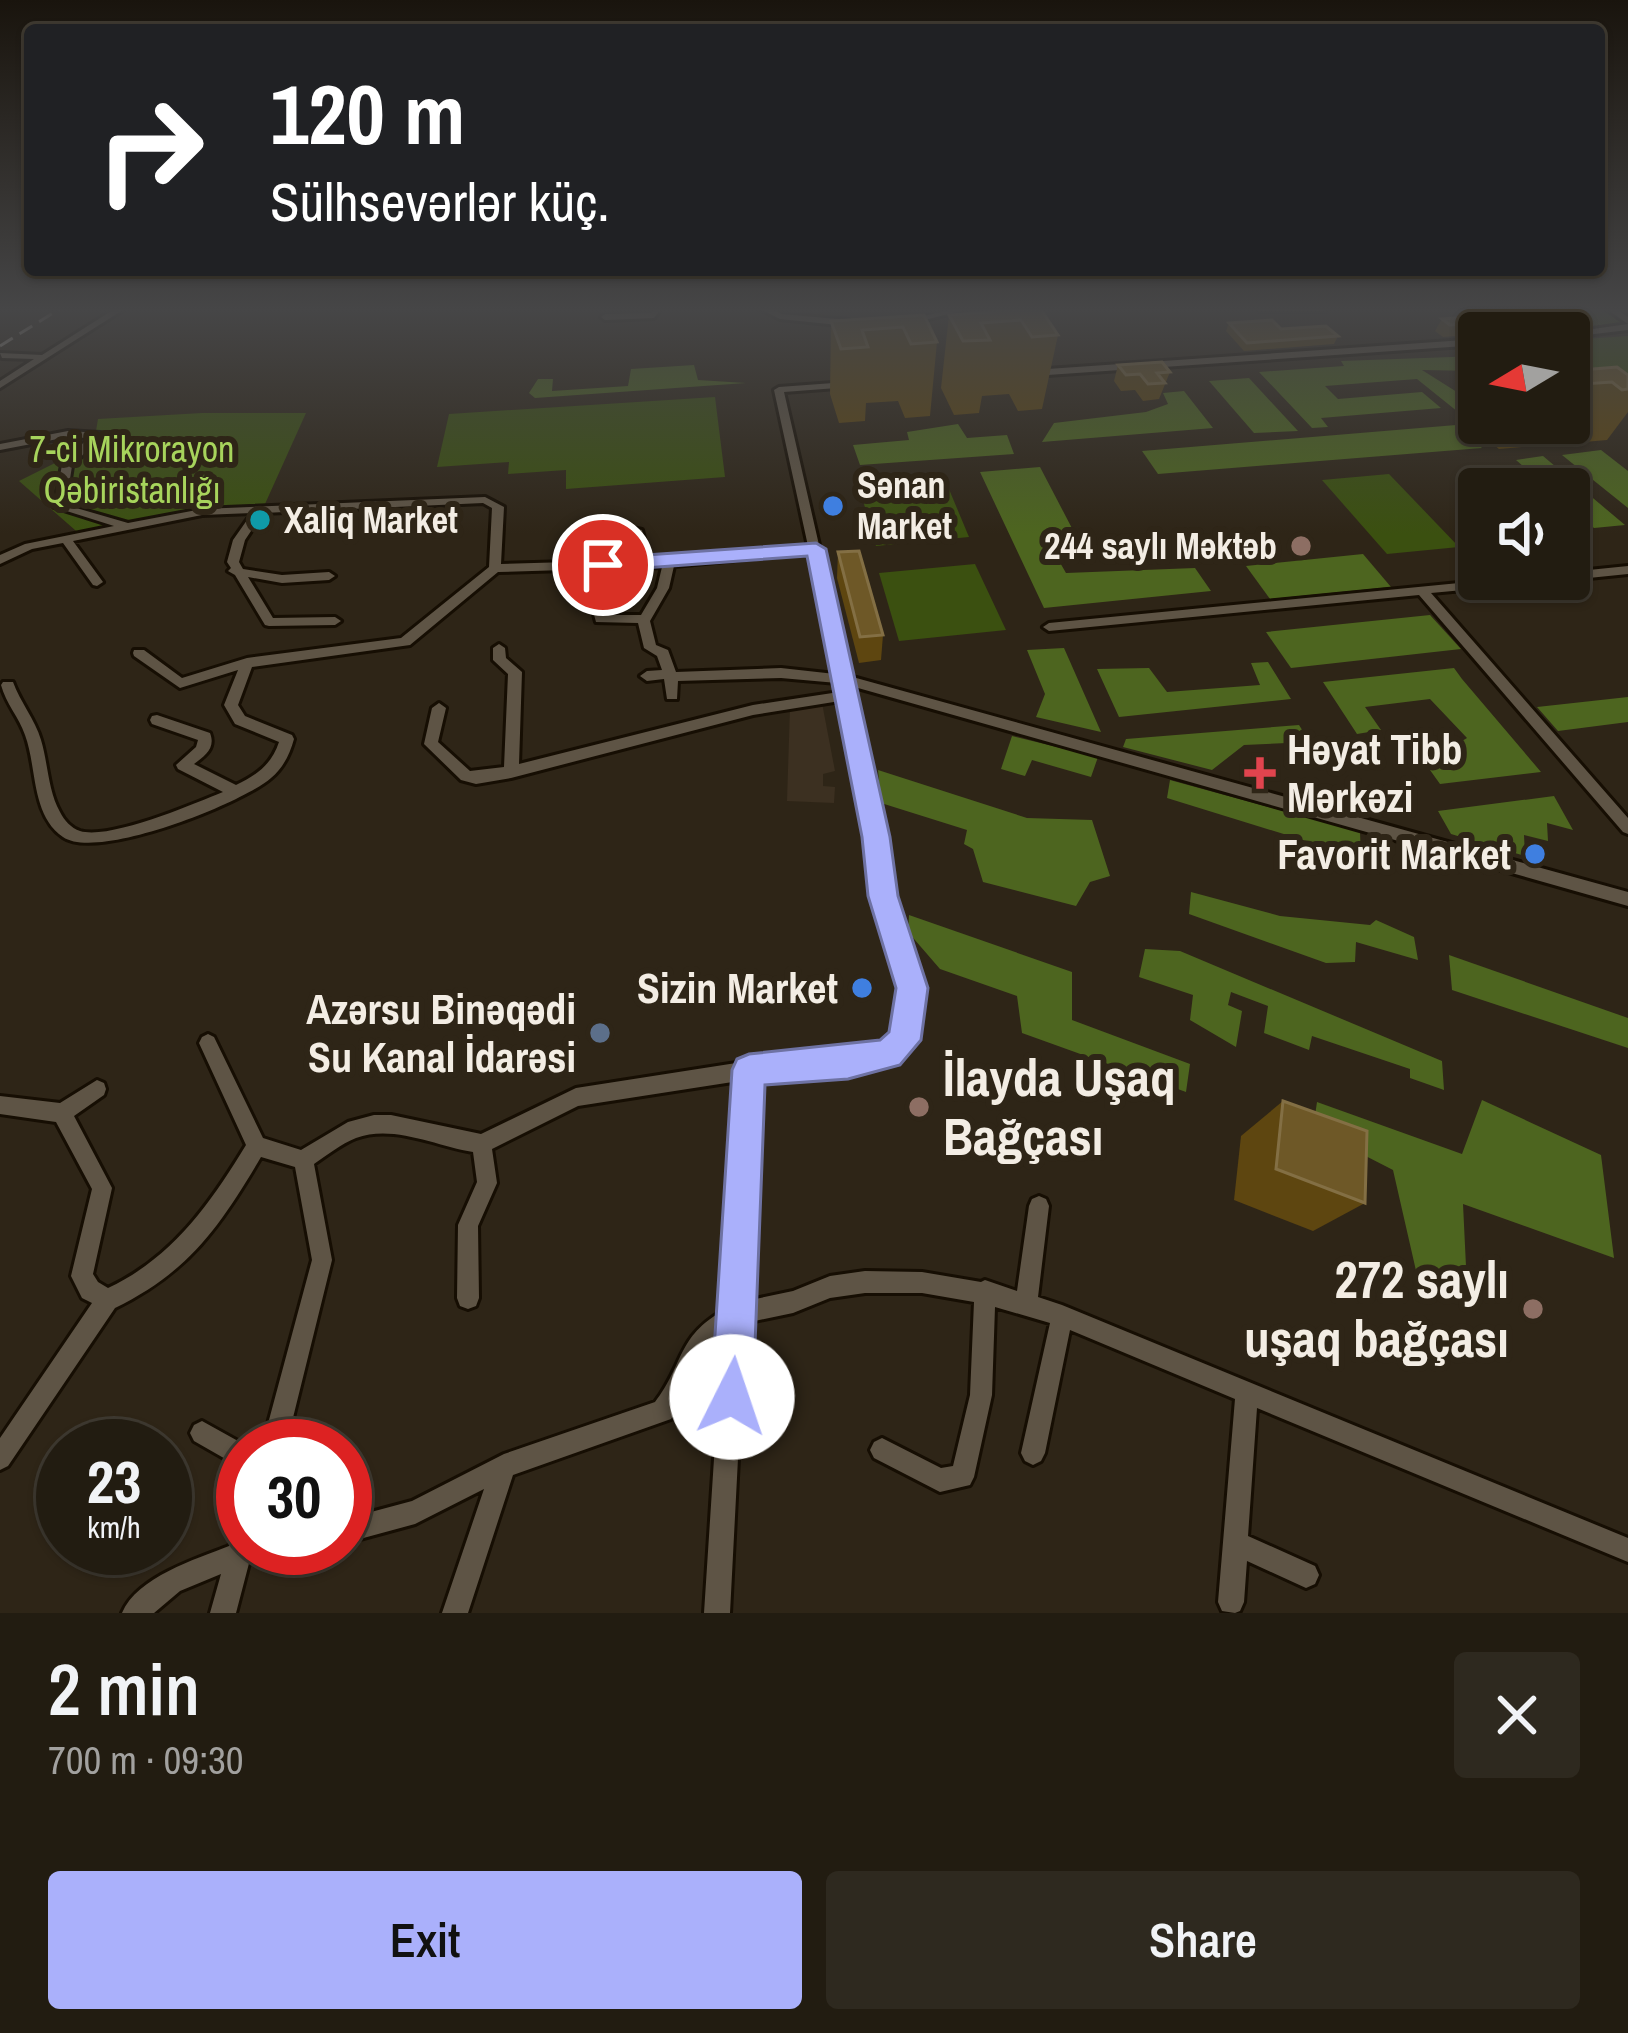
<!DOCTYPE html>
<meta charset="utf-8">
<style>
:root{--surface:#221c11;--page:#2e291f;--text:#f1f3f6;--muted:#a2a19f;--line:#3f3a31;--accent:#aab0fb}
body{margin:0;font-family:"Archivo Narrow",sans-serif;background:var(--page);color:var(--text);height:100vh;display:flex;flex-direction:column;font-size:45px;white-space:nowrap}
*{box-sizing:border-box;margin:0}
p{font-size:39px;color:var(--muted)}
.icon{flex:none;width:66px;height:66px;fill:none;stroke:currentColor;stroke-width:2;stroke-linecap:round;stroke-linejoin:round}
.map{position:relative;height:1613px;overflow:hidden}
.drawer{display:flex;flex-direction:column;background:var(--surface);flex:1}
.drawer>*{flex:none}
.hud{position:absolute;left:24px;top:24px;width:1581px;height:252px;border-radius:12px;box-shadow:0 3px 9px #0004,0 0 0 3px var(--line);background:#202124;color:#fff;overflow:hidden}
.needle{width:78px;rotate:260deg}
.fabs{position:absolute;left:1458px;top:312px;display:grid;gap:24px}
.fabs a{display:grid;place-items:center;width:132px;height:132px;border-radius:12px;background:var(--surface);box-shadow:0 3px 9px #0004,0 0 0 3px var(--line);font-size:60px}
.speed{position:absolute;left:36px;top:1419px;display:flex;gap:24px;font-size:60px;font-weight:700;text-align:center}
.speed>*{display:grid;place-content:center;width:156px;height:156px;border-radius:50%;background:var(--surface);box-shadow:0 3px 9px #0004,0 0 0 3px var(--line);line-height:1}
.speed small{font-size:30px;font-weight:400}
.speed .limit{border:18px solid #d22;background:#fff;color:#111}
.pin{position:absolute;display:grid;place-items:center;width:102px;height:102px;color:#fff;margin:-51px;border:6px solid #fff;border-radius:50%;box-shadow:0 3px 12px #0007}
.me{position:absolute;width:132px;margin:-66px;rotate:4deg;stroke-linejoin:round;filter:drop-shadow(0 0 9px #0008)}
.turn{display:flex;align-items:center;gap:42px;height:252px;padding:0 48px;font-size:54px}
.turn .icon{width:156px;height:156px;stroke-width:2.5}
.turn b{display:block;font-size:84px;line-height:102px}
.round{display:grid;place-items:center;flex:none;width:126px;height:126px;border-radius:12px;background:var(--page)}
.summary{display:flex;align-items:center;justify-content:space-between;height:204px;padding:0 48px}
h1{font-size:72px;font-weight:600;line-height:90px}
.button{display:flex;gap:24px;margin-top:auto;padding:24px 48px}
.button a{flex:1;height:138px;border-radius:12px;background:var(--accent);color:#111;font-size:48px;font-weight:600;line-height:138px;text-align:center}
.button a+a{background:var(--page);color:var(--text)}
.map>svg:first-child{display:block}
.industrial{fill:#3c3021}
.green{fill:#3b5010}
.forest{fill:#4d651f}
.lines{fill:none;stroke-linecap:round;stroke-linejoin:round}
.minor-casing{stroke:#160e03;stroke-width:6}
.minor{fill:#5e5445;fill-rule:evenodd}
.rail{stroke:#b2aba1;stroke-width:3;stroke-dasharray:15 8;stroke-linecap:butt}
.wall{fill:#5e4610}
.building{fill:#6e5827;stroke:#836f44;stroke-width:3}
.route{fill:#aab0fb;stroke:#6e72a3;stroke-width:3}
.shop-dot{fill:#3f7fe0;stroke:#2e2517;stroke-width:4.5}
.culture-dot{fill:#0f9aa8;stroke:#2e2517;stroke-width:4.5}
.education-dot{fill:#8d6e63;stroke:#2e2517;stroke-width:4.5}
.health-dot{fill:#e0444e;stroke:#2e2517;stroke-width:4.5}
.service-dot{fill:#5c6f8a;stroke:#2e2517;stroke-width:4.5}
.labels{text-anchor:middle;stroke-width:12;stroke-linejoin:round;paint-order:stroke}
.far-park-label{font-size:36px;fill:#a7d45c;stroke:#2e2517}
.far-poi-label{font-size:36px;font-weight:bold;fill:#f3ede4;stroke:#2e2517;text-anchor:start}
.poi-label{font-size:42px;font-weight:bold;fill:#f3ede4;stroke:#2e2517;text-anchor:end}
.near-poi-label{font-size:51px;font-weight:bold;fill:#f3ede4;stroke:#2e2517;text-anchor:start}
</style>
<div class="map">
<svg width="1628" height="1613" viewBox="0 0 1628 1613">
<rect width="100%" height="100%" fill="#2e2517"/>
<polygon class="industrial" points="822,703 835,771 823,774 823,786 835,787 834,803 787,801 790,708"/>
<g class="green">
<polygon points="1510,308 1602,308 1623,323 1550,330"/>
<polygon points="1628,336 1628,395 1569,353 1569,340"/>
<polygon points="715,397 725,477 566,489 566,470 508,474 509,462 437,467 449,414"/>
<polygon points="202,413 306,413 265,504 163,514 83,537 19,481 65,458 96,431 98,419"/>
<polygon points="1389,474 1459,547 1387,554 1322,480"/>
<polygon points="946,482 969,537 876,546 860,490"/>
<polygon points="975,564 1006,630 899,641 879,573"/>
</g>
<g class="forest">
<polygon points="1479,356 1479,371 1422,370 1468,399 1479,417 1463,416 1417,379 1325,386 1338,399 1422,392 1441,408 1321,418 1328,427 1312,428 1259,372 1344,366 1341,361"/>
<polygon points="694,365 698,380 746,383 535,398 529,393 538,379 553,379 552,391 628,386 631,369"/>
<polygon points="1249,378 1298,431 1254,433 1209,381"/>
<polygon points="1184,391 1213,428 1042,442 1054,423 1146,412 1168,404 1163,393"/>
<polygon points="958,424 967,438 1007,435 1014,454 860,465 853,445 909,440 907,432"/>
<polygon points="1456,425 1482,448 1158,474 1142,451"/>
<polygon points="1601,450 1628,471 1628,508 1562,455"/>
<polygon points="1543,456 1625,525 1594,528 1569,506 1569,489 1549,489 1516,460"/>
<polygon points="1040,467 1075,534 1047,540 1066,573 1195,568 1211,591 1044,608 980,472"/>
<polygon points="1363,554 1391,587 1270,599 1246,566"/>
<polygon points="1430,615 1461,649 1291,668 1266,632"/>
<polygon points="1064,648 1101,732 1036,717 1045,694 1027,650"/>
<polygon points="1268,662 1291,699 1119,717 1097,669 1149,668 1167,692 1260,685 1251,663"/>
<polygon points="1454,668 1462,679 1541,772 1440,784 1425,763 1467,738 1430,699 1365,707 1381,730 1357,734 1323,682"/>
<polygon points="1628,697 1628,722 1558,731 1537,707"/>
<polygon points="1299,725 1310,742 1244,745 1212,770 1123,747 1126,739"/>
<polygon points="1012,736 1098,757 1091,777 1032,760 1025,776 1001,769"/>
<polygon points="878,770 1027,818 1092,820 1110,876 1090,882 1076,906 983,882 973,849 964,844 967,830 881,803"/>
<polygon points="1170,780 1360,832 1361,858 1167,798"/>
<polygon points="1554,796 1573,830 1547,823 1548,841 1524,835 1525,856 1451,834 1438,811"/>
<polygon points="1191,892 1280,916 1370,925 1376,920 1414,937 1418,960 1356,942 1355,962 1326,963 1189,914"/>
<polygon points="909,915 1072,972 1072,1020 1190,1064 1186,1092 1022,1033 1017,996 940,969 908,932"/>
<polygon points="1145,949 1180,951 1442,1061 1444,1090 1410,1078 1410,1069 1312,1036 1309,1050 1264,1033 1268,1006 1231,992 1228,1005 1242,1011 1236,1047 1190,1020 1193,995 1139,977"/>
<polygon points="1449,955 1628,1018 1628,1048 1452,990"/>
<polygon points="1482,1100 1601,1155 1614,1258 1463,1204 1468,1308 1417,1275 1393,1170 1313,1129 1317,1102 1462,1154"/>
</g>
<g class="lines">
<defs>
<g id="minor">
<polygon points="116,308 126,308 0,388 0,381 34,359 2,358 0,353 42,355"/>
<polygon points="654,308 662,308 654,318 605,320 601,317 605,314 651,313"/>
<polygon points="758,308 769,308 782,314 848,320 852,323 848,326 780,319"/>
<polygon points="957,308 973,308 908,324 904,321"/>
<polygon points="1255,308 1329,308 1325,311 1259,311"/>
<polygon points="1495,308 1504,308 1536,333 1526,333"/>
<polygon points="1605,308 1615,308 1628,317 1628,324"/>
<polygon points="1628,324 1628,330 1569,337 1569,333 1565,333"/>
<polygon points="1479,339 1479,345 1033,376 1028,373 1033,370"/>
<polygon points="1569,357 1628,399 1628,407 1569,364"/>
<path d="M847 382 850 383V387L784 392 849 676 1628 892V906L851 686 891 896 917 969 922 1003 918 1025 904 1054 869 1069 758 1078 746 1301 793 1291 830 1276 865 1271 922 1272 981 1282 985 1280 1017 1291 1029 1206 1032 1199 1039 1196 1046 1199 1049 1206 1038 1297 1062 1305 1628 1538V1562L1257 1408 1248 1536 1315 1566 1319 1575 1315 1584 1306 1588 1247 1561 1244 1602 1240 1611 1235 1613 1222 1611 1218 1602 1235 1399 1070 1330 1045 1453 1041 1461 1033 1465 1025 1461 1021 1453 1050 1323 995 1307 992 1395 974 1477 970 1485 940 1492 874 1458 870 1450 874 1442 882 1438 941 1468 953 1466 970 1395 974 1302 922 1293H865L830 1298 793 1313 745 1323 730 1613H704L722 1336C694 1362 693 1390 671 1419L513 1475 468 1613H442L484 1489 415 1524 345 1543V1519L412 1501 504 1454 655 1402C684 1365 676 1337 724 1310L739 1081 578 1106 492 1149 497 1183 478 1226 479 1298 476 1306 468 1309 460 1306 457 1298 458 1225 477 1182 473 1152C436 1146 393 1124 356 1138 341 1144 327 1155 314 1164L332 1260 286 1446H262L312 1260 295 1167 261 1157C220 1226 189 1272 115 1308L8 1466 0 1470V1438L92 1303 82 1298 71 1276 92 1189 56 1122 0 1114V1096L60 1103 97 1080 104 1083 106 1089 104 1095 74 1116 112 1188 93 1274 98 1282 108 1288C172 1258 210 1204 246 1145L199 1043 202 1037 208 1034 214 1037 263 1138 301 1150 348 1122 374 1115H391L481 1134 576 1088 749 1061 869 1051 892 1042 900 1024 904 1003 899 969 875 896 840 701 753 715 511 778 476 784 461 780 424 744 432 708 439 703 446 708 438 742 470 771 504 767 508 674 493 660V648L499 644 505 648 506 658 522 672 519 764 753 705 839 692 837 683 781 678 678 681 677 699H667L664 679 647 681 640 676 647 671 662 670 657 656 644 648 638 623 596 622 592 607 594 604H602L606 615H641L657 588 662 567 498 572 410 645 252 667 238 705 245 716 292 735 294 739C290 754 283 768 271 778 241 804 97 861 63 837 31 815 37 767 25 735 19 717 6 704 1 685L3 682H13C20 702 35 719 41 740 48 763 48 791 60 812 64 820 71 828 80 831 110 840 193 804 223 792L178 769 176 765 196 747 198 740 152 724 150 720 152 716 157 715 210 733C216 748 205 756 194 764L236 785C257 775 272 764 279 742L235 724 224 705 238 670 180 688 134 656 133 653 134 650H144L182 678 247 658 401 638 489 567 492 508 483 503 263 513 245 540 239 562 243 569 282 575 329 572 335 576 329 580 282 583 248 577 273 618 335 617 341 621 335 625 269 626 265 625 235 575 228 571 231 568 227 562 233 540 252 513 202 515 73 541 103 582 97 586 93 585 63 543 32 549 0 564V555L25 544 114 526 54 507 62 465 88 438 68 437 0 450V444L68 431 100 433V437L72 466 66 505 128 523 202 509 485 497 504 507 501 564 638 560 633 534 616 529 622 526 642 530 649 560 669 559 808 546 774 390 779 387ZM809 553 835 674 781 668 676 672 668 650 656 645 650 621 669 588 674 566Z"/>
<polygon points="1628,566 1628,574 1569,580 1566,579 1569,579 1569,572"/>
<polygon points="1500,579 1545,579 1539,583 1431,593 1628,818 1628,834 1623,832 1419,595 1049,631 1043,627 1049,623"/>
<polygon points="202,1421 247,1446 243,1446 243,1469 194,1441 190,1433 194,1425"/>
<path d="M243 1528V1548H253L236 1613H210L221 1574 180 1591 154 1613H122C137 1577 196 1559 229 1546L234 1531Z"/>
</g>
</defs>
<use href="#minor" class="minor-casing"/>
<use href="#minor" class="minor"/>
<polyline class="rail" points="0,346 61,308"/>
</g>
<g class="wall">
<polygon points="1040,308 1058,335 1042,409 1018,411 1009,394 982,396 979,413 954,415 941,388 949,315"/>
<polygon points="924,315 937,342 930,416 905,418 898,401 866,403 865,421 839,423 830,394 831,321"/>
<polygon points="1481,316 1496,327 1492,333 1443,337 1435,331 1442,319"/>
<polygon points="1229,323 1281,329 1338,336 1334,344 1244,351 1226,331"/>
<polygon points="1118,365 1170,372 1159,399 1143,401 1135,390 1121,391 1114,381"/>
<polygon points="1569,371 1628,375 1628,412 1607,440 1584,442 1575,434 1528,438 1522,447 1499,449 1474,428 1479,420 1479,423 1569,423"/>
<polygon points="838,552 883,635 881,660 859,663 837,578"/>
<polygon points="1283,1101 1365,1203 1313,1231 1234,1200 1241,1136"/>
</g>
<g class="building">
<polygon points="1040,308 1058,335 1032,337 1021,320 981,323 990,340 963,341 949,315"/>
<polygon points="924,315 937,342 911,344 903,327 862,330 868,347 841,349 831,321"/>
<polygon points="1481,316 1496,327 1485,323 1450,325 1442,319"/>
<polygon points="1272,320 1281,329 1326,326 1338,336 1247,343 1229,323"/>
<polygon points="1162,362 1170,372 1157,373 1165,383 1148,384 1140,374 1126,375 1118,365"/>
<polygon points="1617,367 1628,375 1628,389 1622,390 1612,382 1569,385 1569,371"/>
<polygon points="859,551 883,635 860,637 838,552"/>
<polygon points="1283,1101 1367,1131 1365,1203 1276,1169"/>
</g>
<linearGradient id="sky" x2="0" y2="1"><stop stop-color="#19140d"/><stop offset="0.58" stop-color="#464647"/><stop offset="1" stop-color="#464647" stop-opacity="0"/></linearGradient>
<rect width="1628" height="534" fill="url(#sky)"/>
<polygon class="route" points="816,543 826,549 890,837 898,896 928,988 921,1040 900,1065 848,1079 765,1085 753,1397 747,1412 732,1418 717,1412 711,1397 732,1070 737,1059 749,1054 880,1040 889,1032 896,988 868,896 862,837 807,556 603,571 593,565 603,558"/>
<g class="shop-dot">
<circle cx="833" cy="506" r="12"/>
<circle cx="1535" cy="854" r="12"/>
<circle cx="862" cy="988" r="12"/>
</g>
<circle class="culture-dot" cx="260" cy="520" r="12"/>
<g class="education-dot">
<circle cx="1301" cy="546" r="12"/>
<circle cx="919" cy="1107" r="12"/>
<circle cx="1533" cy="1309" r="12"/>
</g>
<path class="health-dot" d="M1254 755h12v12h12v12h-12v12h-12v-12h-12v-12h12z"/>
<circle class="service-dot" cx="600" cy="1033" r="12"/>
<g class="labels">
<g class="far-park-label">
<text x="132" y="462">7-ci Mikrorayon<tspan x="132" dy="41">Qəbiristanlığı</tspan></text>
</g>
<g class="far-poi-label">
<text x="857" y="498">Sənan<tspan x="857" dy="41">Market</tspan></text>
<text x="284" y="533">Xaliq Market</text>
<text x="1277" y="559" text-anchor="end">244 saylı Məktəb</text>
</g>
<g class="poi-label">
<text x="1287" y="764" text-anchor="start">Həyat Tibb<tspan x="1287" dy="48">Mərkəzi</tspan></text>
<text x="1511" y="869">Favorit Market</text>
<text x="838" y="1003">Sizin Market</text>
<text x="576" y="1024">Azərsu Binəqədi<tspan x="576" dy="48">Su Kanal İdarəsi</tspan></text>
</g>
<g class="near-poi-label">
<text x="943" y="1096">İlayda Uşaq<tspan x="943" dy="59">Bağçası</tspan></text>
<text x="1509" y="1298" text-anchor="end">272 saylı<tspan x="1509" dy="59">uşaq bağçası</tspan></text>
</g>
</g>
</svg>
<div class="fabs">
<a><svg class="needle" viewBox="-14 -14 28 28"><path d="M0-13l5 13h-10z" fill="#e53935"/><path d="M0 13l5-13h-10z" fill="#a2a19f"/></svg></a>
<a><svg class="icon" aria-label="sound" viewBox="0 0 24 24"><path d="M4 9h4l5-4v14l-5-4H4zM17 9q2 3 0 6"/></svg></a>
</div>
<div class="speed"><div>23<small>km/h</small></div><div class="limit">30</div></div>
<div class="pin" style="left:603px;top:565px;background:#d93025"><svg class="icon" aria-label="arrive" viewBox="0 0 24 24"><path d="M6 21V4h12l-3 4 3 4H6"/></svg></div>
<svg class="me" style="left:732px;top:1397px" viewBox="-20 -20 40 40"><circle r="19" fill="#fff"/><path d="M0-13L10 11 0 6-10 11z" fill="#aab0fb"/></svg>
<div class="hud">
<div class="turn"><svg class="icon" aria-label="right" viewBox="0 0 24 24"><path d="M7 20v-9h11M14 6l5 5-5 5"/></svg><div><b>120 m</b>Sülhsevərlər küç.</div></div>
</div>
</div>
<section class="drawer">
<div class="summary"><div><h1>2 min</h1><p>700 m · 09:30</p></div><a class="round"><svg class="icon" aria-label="close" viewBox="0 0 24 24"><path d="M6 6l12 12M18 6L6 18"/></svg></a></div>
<div class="button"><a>Exit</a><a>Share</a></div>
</section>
